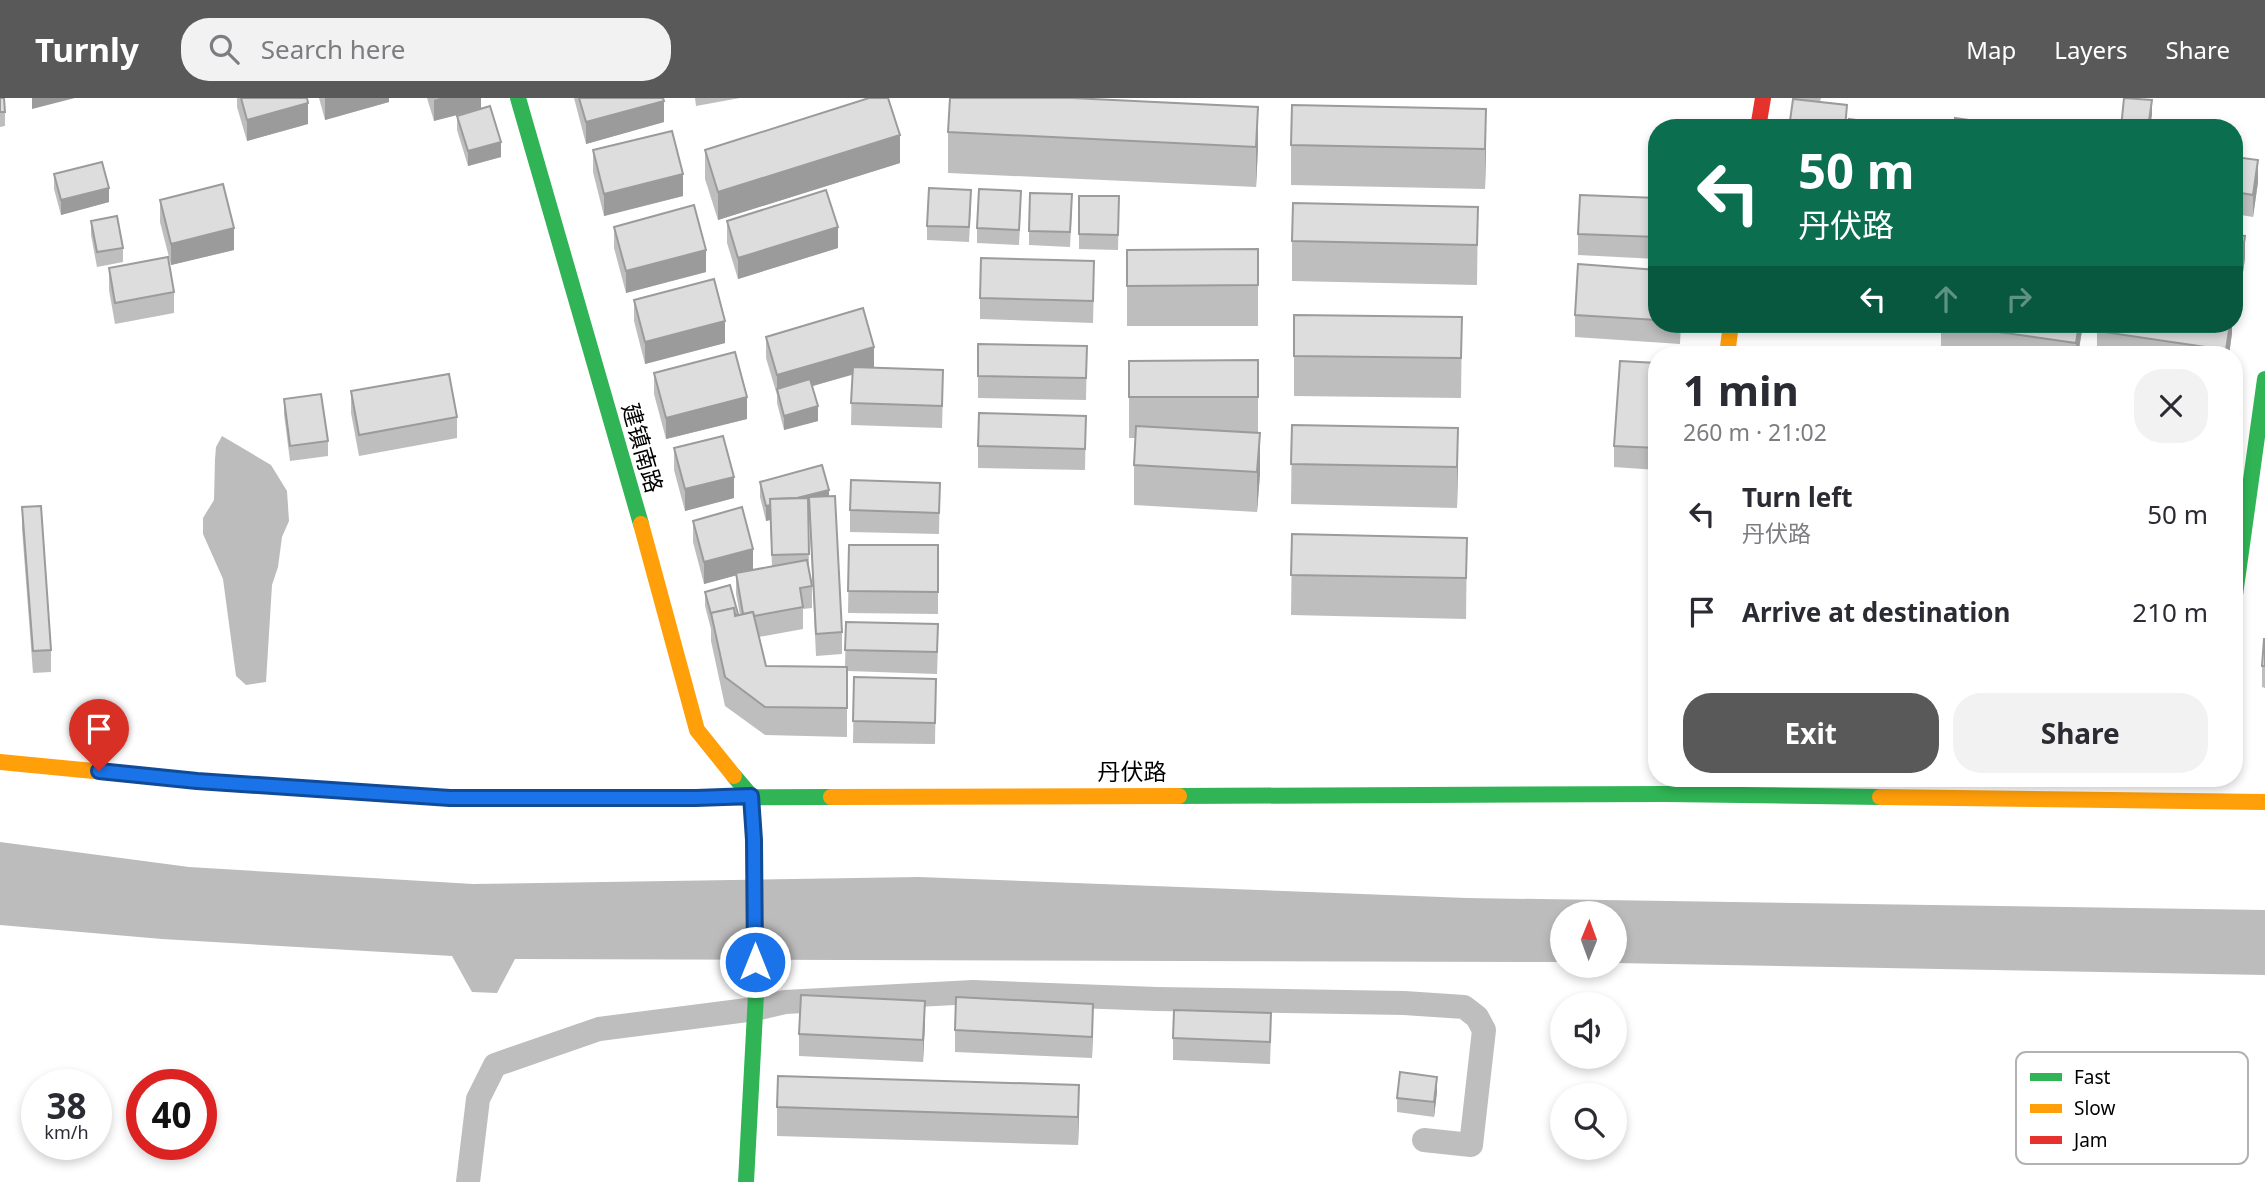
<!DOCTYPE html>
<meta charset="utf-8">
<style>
:root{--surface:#fff;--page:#f2f2f3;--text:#2b2b33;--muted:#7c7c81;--accent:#595959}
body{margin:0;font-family:"Noto Sans","Noto Sans SC",sans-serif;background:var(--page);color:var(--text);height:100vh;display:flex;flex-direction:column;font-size:26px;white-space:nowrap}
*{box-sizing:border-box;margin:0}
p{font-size:23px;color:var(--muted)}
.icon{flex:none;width:38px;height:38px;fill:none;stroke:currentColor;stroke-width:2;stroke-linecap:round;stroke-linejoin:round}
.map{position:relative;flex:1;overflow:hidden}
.drawer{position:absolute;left:1648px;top:248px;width:595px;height:441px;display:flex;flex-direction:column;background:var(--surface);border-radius:28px;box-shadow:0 4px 10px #0003}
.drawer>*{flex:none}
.hud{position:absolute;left:1648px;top:21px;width:595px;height:214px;border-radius:28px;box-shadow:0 4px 10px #0003;background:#0b6e4f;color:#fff;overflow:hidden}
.needle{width:46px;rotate:1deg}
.tools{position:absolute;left:1550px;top:803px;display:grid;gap:14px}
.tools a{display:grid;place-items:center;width:77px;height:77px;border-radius:50%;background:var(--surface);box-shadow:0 4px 10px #0003;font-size:35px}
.speed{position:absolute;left:21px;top:971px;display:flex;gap:14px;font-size:35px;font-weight:700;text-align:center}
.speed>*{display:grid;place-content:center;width:91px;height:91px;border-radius:50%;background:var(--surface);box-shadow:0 4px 10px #0003;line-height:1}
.speed small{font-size:18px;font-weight:400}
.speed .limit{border:10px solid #d22;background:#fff;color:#111}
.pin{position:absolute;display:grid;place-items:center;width:60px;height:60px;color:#fff;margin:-72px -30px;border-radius:50% 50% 50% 0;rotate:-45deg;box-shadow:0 0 7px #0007}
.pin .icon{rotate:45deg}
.me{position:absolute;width:77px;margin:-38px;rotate:0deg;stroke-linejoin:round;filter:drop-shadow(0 0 5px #0008)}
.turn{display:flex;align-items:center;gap:24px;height:147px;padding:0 35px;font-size:32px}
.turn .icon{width:91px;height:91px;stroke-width:2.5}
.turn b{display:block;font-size:49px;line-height:60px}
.lanes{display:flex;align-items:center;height:66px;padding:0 35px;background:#0003;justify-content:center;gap:35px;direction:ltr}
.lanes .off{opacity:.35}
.round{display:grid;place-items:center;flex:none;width:74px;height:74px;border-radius:28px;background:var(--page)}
.head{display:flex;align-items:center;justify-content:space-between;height:119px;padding:0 35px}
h1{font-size:42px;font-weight:700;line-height:52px}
.action{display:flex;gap:14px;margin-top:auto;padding:14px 35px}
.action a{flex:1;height:80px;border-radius:28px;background:var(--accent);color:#fff;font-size:28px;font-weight:700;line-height:80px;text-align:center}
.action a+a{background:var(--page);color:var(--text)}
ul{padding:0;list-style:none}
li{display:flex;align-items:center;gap:21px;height:98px;padding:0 35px}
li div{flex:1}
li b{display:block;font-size:26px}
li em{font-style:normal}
header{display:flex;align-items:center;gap:42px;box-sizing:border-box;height:98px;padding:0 35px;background:var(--accent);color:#fff}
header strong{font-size:33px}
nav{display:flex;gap:38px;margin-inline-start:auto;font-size:24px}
.search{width:490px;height:63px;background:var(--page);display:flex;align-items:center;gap:18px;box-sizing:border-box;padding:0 24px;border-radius:28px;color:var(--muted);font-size:26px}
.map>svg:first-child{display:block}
.water{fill:#bcbcbc}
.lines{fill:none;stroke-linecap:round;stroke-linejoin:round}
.street{stroke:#bebebe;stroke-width:24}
.fast{stroke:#30b455;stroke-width:16}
.slow{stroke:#ff9f0a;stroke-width:16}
.jam{stroke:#e5322d;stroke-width:16}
.wall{fill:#bebebe}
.shaded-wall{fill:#9b9b9b}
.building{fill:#ddd;stroke:#9b9b9b;stroke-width:2}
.route-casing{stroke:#114b97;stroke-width:18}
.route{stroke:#1a73e8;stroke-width:12}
.labels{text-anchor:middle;stroke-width:5;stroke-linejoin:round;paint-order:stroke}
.street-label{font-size:23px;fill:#000;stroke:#fff}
.key{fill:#fff;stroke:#b2b2b2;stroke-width:2}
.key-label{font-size:19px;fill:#000}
</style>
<header>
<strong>Turnly</strong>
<div class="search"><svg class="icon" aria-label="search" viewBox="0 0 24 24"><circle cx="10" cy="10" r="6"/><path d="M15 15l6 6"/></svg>Search here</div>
<nav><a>Map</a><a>Layers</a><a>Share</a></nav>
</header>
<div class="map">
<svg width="2265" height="1084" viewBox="0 0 2265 1084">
<rect width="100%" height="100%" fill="#fff"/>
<g class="water">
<polygon points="222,338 271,367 287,393 289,423 282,439 278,469 272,487 266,584 246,587 236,578 223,481 203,436 203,420 214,402 215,361 216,349"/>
<polygon points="0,744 189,769 473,786 919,779 1467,800 2265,812 2265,877 1615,865 1615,816 1563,816 1563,864 515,861 497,895 472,894 452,858 162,841 0,827"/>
</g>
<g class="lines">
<polyline class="street" points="468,1084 478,1001 495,967 599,931 755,911 785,904 973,894 1157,901 1404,905 1464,909 1477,919 1484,932 1471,1047 1424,1042"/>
<g class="fast">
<polyline points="518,0 641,426"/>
<polyline points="2235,497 2265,281"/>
<polyline points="734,678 751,698 754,742 756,896 746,1084"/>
<polyline points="316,691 450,700 831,699"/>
<polyline points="1179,698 1666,696 1880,699"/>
</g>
<g class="slow">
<polyline points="1727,257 1731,226"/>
<polyline points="641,426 697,632 734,678"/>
<polyline points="0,664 197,683 316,691"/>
<polyline points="831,699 1179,698"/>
<polyline points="1880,699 2265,704"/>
</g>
<polyline class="jam" points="1758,30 1763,0"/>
</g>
<g class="wall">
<polygon points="0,0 5,14 5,28 0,29"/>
<polygon points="237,0 307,0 308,26 247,43 237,9"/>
<polygon points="319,0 389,0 389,4 325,22"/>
<polygon points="427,0 481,0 434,23"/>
<polygon points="574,0 663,0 664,24 586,46"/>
<polygon points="695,0 740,0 696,8"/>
<polygon points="1795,0 1821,0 1820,4 1847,22 1846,30 1789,30"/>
<polygon points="457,18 501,59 468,68 457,32"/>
<polygon points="948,34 1258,49 1256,89 948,75"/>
<polygon points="1291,47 1486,51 1485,91 1291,87"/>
<polygon points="593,52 683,98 604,118 593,74"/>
<polygon points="705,52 900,65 718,122 705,81"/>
<polygon points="2235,59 2258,84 2253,119 2235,116"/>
<polygon points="54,76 109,104 61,117 54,91"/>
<polygon points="1079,98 1119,98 1118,152 1079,151"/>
<polygon points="1657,100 1657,161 1578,157 1578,136"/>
<polygon points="160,102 234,152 171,167 160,124"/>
<polygon points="971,107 969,144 927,142 927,128"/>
<polygon points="1021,108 1019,147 977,145 977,130"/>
<polygon points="1478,109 1477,187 1292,183 1292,143"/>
<polygon points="1072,111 1070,149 1029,147 1029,133"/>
<polygon points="91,123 123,150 123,164 97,169 91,137"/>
<polygon points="727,123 838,150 738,181 727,145"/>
<polygon points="614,129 706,174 626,195 614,150"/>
<polygon points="2235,137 2245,160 2240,195 2235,194"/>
<polygon points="1258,151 1258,228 1127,228 1127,152"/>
<polygon points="109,170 174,194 174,215 115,226 109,192"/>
<polygon points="1657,172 1657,226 1681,226 1680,246 1575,239 1575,217"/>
<polygon points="1094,185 1093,225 980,221 980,200"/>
<polygon points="634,202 725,245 645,266 634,223"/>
<polygon points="1294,217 1462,219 1461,300 1294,298"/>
<polygon points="1881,226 1920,226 1920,231"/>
<polygon points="1941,226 2083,226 2078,257 1962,257 1941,254"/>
<polygon points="2232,226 2232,235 2229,257 2116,257 2097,254 2097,233"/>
<polygon points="766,239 874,269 943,294 942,330 851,327 852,277 812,288 818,323 784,332 777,305 777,297 766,260"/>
<polygon points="978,246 1087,248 1086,302 978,300"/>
<polygon points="1258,262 1258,335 1260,376 1257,414 1134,407 1134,367 1136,340 1129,340 1129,263"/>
<polygon points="1657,265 1657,372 1614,369 1614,348"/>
<polygon points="654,275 747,321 666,341 654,296"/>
<polygon points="351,293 457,319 457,340 359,358 351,315"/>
<polygon points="284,301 328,343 328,358 290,363 284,316"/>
<polygon points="1086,318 1085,372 978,370 978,348"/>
<polygon points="1292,327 1458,330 1457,410 1291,406"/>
<polygon points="674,350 734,400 685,413 674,372"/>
<polygon points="760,384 829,398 842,534 842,556 816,558 809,411 808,412 809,472 812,488 812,510 803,511 803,531 759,539 766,568 845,569 846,524 938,548 937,576 847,573 847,639 765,637 725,608 711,543 711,531 705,508 705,494 738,517 740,517 736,496 736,477 704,486 693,444 693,423 753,472 772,468 770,422 766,423 760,399"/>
<polygon points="940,385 939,436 850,434 850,412"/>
<polygon points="22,409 51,552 51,574 33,575 22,431"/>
<polygon points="1292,436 1467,440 1466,521 1291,517"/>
<polygon points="849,447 938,447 938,516 848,515"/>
<polygon points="2265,541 2265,590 2262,589 2262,568"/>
<polygon points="854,579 936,581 935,646 853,645"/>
<polygon points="925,924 923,964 799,958 799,936"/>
<polygon points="1093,927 1092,960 955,954 955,932"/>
<polygon points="1271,937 1270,966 1173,962 1173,940"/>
<polygon points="1437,994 1434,1019 1397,1014 1397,1000"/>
<polygon points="777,1009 1079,1016 1078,1047 777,1038"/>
</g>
<g class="shaded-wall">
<polygon points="32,0 75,0 32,11"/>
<polygon points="325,0 389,0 389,4 325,22"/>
<polygon points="440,0 481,0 481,11 434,23 434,2"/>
<polygon points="2152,2 2152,17 2150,30 2148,30"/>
<polygon points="664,3 664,24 586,46 586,24"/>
<polygon points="308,5 308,26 247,43 247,22"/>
<polygon points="1258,9 1258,49 1256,89 1256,49"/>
<polygon points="1486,11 1486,51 1485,91 1485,51"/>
<polygon points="900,37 900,65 718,122 718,94"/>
<polygon points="501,44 501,59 468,68 468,53"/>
<polygon points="2258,62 2258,84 2253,119 2253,97"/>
<polygon points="683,76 683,98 604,118 604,96"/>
<polygon points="109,90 109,104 61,117 61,102"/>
<polygon points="838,129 838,150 738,181 738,160"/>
<polygon points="234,130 234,152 171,167 171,146"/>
<polygon points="2245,138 2245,160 2240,195 2240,173"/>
<polygon points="706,152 706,174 626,195 626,173"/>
<polygon points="725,223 725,245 645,266 645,244"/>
<polygon points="2079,226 2083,226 2078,257 2076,257 2076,245"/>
<polygon points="2230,226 2232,226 2232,235 2229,257 2226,257"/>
<polygon points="874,249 874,270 779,298 777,292 777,277"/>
<polygon points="747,299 747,321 666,341 666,320"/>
<polygon points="818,308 818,323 784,332 784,318"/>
<polygon points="1458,330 1458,371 1457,410 1457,369"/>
<polygon points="1260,335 1260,376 1257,414 1257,374"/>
<polygon points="734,379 734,400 685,413 685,391"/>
<polygon points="829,392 829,406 809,399 809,411 771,421 771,407"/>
<polygon points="770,407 770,422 766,423 766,408"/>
<polygon points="753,451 753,473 704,486 704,464"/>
<polygon points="925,903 925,924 923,964 923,942"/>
<polygon points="1093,906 1093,927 1092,960 1092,939"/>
<polygon points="1437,979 1437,994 1434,1019 1434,1004"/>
<polygon points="1079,987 1079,1016 1078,1047 1078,1019"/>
</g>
<g class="building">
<polygon points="0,0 4,0 5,14 0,14"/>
<polygon points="241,0 307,0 308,5 247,22"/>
<polygon points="579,0 663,0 664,3 586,24"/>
<polygon points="869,0 888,0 900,37 718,94 705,52"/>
<polygon points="950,0 1072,0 1258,9 1256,49 948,34"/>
<polygon points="2124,0 2152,2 2148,30 2121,30"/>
<polygon points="1793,1 1847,7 1845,30 1789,30"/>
<polygon points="1292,7 1486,11 1485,51 1291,47"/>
<polygon points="490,8 501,44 468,53 457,18"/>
<polygon points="1955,20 2025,30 1954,30"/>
<polygon points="1849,21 1916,30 1848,30"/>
<polygon points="672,33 683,76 604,96 593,52"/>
<polygon points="2235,59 2258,62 2253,97 2235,94"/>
<polygon points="102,64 109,90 61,102 54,76"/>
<polygon points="223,86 234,130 171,146 160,102"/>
<polygon points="929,90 971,92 969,129 927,128"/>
<polygon points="979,91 1021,93 1019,132 977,130"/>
<polygon points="826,92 838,129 738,160 727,123"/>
<polygon points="1030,95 1072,96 1070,134 1029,133"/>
<polygon points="1580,97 1657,100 1657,139 1578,136"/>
<polygon points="1079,98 1119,98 1118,137 1079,136"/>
<polygon points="1293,105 1478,109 1477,147 1292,143"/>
<polygon points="694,107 706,152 626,173 614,129"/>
<polygon points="117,118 123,150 97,154 91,123"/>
<polygon points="2235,137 2245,138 2240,173 2235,173"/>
<polygon points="1258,151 1258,187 1127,188 1127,152"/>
<polygon points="168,159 174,194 115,205 109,170"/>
<polygon points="981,160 1094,163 1093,203 980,200"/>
<polygon points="1578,166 1657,172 1657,222 1575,217"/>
<polygon points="714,181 725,223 645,244 634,202"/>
<polygon points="863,210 874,249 777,277 766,239"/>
<polygon points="1294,217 1462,219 1461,260 1294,258"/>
<polygon points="1941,226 2079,226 2076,245"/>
<polygon points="2098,226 2230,226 2226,252 2097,233"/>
<polygon points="978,246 1087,248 1086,280 978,278"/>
<polygon points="1870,251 1923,257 1869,257"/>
<polygon points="735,254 747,299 666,320 654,275"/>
<polygon points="1258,262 1258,299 1129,299 1129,263"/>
<polygon points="1620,263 1657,265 1657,350 1614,348"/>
<polygon points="853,269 943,272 942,308 851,305"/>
<polygon points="449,276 457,319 359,337 351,293"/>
<polygon points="810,281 818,308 784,318 777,291"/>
<polygon points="321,296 328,343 290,348 284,301"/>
<polygon points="979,315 1086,318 1085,351 978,348"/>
<polygon points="1292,327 1458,330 1457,369 1291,366"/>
<polygon points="1136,328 1260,335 1257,374 1134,367"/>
<polygon points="723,338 734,379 685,391 674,350"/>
<polygon points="822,367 829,392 797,400 770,401 771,407 766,408 760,384"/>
<polygon points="851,382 940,385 939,415 850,412"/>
<polygon points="835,398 842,534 816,536 809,399"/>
<polygon points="808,400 809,456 772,457 770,401"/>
<polygon points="41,408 51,552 33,553 22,409"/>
<polygon points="742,409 753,451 704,464 693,423"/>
<polygon points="1292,436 1467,440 1466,480 1291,477"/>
<polygon points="849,447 938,447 938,494 848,493"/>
<polygon points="807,462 812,488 800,490 803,509 754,518 753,514 743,516 736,475"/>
<polygon points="730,487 738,516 735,517 734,510 711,515 711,516 705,494"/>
<polygon points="734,510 735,518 753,514 766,568 847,569 847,610 765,609 725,579 711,515"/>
<polygon points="846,524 938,526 937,554 845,552"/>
<polygon points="2264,541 2265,541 2265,568 2262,568"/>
<polygon points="854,579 936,581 935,625 853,623"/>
<polygon points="801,897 925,903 923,942 799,936"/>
<polygon points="956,899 1093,906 1092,939 955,932"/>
<polygon points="1174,912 1271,915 1270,944 1173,940"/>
<polygon points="1400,974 1437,979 1434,1004 1397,1000"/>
<polygon points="778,978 1079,987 1078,1019 777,1009"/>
</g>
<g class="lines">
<defs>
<polyline id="route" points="99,673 197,683 450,700 696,700 751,698 754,742 755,864"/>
</defs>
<use href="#route" class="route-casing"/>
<use href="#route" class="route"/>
</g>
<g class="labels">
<g class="street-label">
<text transform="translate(642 350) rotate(74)" y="8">建镇南路</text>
<text x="1132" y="682">丹伏路</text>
</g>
</g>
<rect x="2016" y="954" width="232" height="112" rx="10" class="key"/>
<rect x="2030" y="975" width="32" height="8" fill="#30b455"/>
<rect x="2030" y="1006" width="32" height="9" fill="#ff9f0a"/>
<rect x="2030" y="1038" width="32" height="8" fill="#e5322d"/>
<g class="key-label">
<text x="2074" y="986">Fast</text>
<text x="2074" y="1017">Slow</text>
<text x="2074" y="1049">Jam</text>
</g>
</svg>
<div class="tools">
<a><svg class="needle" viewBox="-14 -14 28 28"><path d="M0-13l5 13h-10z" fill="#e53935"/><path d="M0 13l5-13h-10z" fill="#7c7c81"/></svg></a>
<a><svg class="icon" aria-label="sound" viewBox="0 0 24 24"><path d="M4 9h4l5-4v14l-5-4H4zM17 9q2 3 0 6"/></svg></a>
<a><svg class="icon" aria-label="search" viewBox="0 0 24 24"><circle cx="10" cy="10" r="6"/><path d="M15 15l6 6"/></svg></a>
</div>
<div class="speed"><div>38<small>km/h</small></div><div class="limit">40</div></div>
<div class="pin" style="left:99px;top:673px;background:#d93025"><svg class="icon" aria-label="arrive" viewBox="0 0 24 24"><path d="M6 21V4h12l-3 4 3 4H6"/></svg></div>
<svg class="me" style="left:755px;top:864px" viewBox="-20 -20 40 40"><circle r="17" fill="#1a73e8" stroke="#fff" stroke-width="3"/><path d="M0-11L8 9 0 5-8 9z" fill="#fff"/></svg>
<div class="hud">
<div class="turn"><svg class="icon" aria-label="left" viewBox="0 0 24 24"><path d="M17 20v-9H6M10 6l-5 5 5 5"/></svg><div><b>50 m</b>丹伏路</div></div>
<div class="lanes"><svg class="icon" aria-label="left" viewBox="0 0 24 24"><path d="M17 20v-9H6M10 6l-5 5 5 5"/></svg><svg class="icon off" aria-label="ahead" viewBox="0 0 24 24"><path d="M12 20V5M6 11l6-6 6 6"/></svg><svg class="icon off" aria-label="right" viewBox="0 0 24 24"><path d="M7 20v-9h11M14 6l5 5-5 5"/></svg></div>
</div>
<section class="drawer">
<div class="head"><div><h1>1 min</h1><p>260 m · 21:02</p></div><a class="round"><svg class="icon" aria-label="close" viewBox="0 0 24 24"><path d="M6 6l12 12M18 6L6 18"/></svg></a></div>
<ul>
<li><svg class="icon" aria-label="left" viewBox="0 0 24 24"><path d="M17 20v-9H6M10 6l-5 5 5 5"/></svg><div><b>Turn left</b><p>丹伏路</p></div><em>50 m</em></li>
<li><svg class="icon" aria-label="arrive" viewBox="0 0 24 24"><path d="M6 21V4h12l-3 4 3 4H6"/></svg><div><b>Arrive at destination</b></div><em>210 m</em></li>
</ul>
<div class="action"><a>Exit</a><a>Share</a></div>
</section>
</div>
